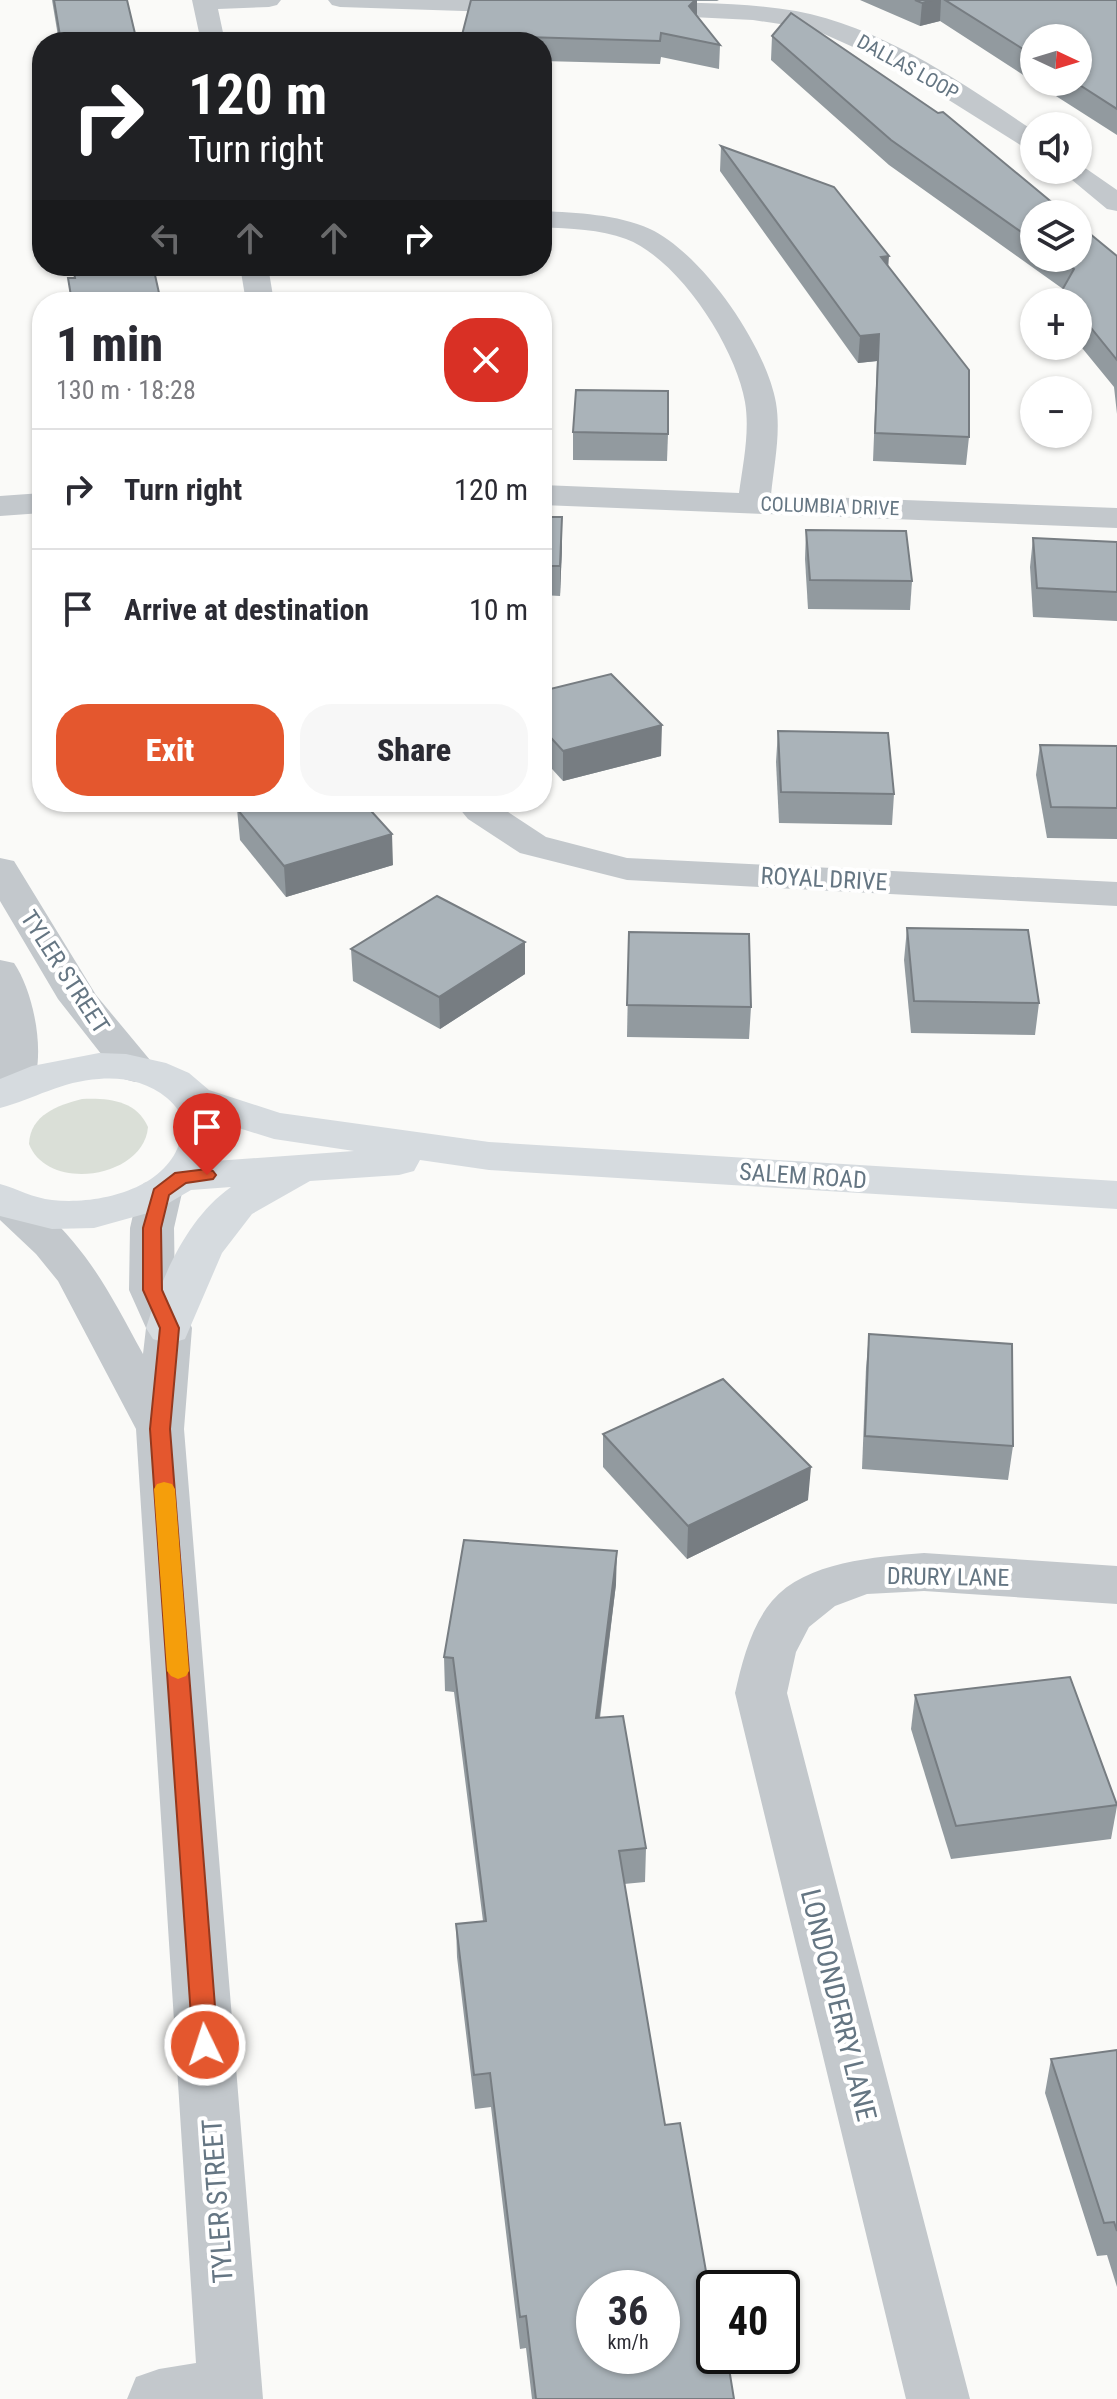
<!DOCTYPE html>
<meta charset="utf-8">
<style>
:root{--surface:#fff;--page:#f7f7f7;--text:#2b2b33;--muted:#7c7c81;--line:#e1e1e2;--accent:#e4572e}
body{margin:0;font-family:"Roboto Condensed",sans-serif;background:var(--page);color:var(--text);height:100vh;display:flex;flex-direction:column;font-size:30px;white-space:nowrap}
*{box-sizing:border-box;margin:0}
p{font-size:26px;color:var(--muted)}
.icon{flex:none;width:44px;height:44px;fill:none;stroke:currentColor;stroke-width:2;stroke-linecap:round;stroke-linejoin:round}
.map{position:relative;flex:1;overflow:hidden}
.side{position:absolute;left:32px;top:292px;width:520px;height:520px;display:flex;flex-direction:column;background:var(--surface);border-radius:32px;box-shadow:0 2px 6px #0004}
.side>*{flex:none}
.top-card{position:absolute;left:32px;top:32px;width:520px;height:244px;border-radius:32px;box-shadow:0 2px 6px #0004;background:#202124;color:#fff;overflow:hidden}
.needle{width:52px;rotate:94deg}
.tools{position:absolute;left:1020px;top:24px;display:grid;gap:16px}
.tools a{display:grid;place-items:center;width:72px;height:72px;border-radius:50%;background:var(--surface);box-shadow:0 2px 6px #0004;font-size:40px}
.speed{position:absolute;left:576px;top:2270px;display:flex;gap:16px;font-size:40px;font-weight:700;text-align:center}
.speed>*{display:grid;place-content:center;width:104px;height:104px;border-radius:50%;background:var(--surface);box-shadow:0 2px 6px #0004;line-height:1}
.speed small{font-size:20px;font-weight:400}
.speed .limit{border:4px solid #111;border-radius:12px;background:#fff;color:#111}
.pin{position:absolute;display:grid;place-items:center;width:68px;height:68px;color:#fff;margin:-82px -34px;border-radius:50% 50% 50% 0;rotate:-45deg;box-shadow:0 0 8px #0007}
.pin .icon{rotate:45deg}
.me{position:absolute;width:88px;margin:-44px;rotate:356deg;stroke-linejoin:round;filter:drop-shadow(0 0 6px #0008)}
.turn{display:flex;align-items:center;gap:28px;height:168px;padding:0 24px;font-size:36px}
.turn .icon{width:104px;height:104px;stroke-width:2.5}
.turn b{display:block;font-size:56px;line-height:68px}
.lanes{display:flex;align-items:center;height:76px;padding:0 24px;background:#0003;justify-content:center;gap:40px;direction:ltr}
.lanes .off{opacity:.35}
.round{display:grid;place-items:center;flex:none;width:84px;height:84px;border-radius:32px;background:var(--page)}
.summary{display:flex;align-items:center;justify-content:space-between;height:136px;padding:0 24px}
h1{font-size:48px;font-weight:800;line-height:60px}
.action{display:flex;gap:16px;margin-top:auto;padding:16px 24px}
.action a{flex:1;height:92px;border-radius:32px;background:var(--accent);color:#fff;font-size:32px;font-weight:800;line-height:92px;text-align:center}
.action a+a{background:var(--page);color:var(--text)}
ul{padding:0;list-style:none}
li{display:flex;align-items:center;gap:24px;height:120px;padding:0 24px;border-top:2px solid var(--line)}
li div{flex:1}
li b{display:block;font-size:30px}
li em{font-style:normal}
.map>svg:first-child{display:block}
.green{fill:#dadfd7}
.lines{fill:none;stroke-linecap:round;stroke-linejoin:round}
.minor{fill:#c3c8cc;fill-rule:evenodd}
.major{fill:#d6dbdf;fill-rule:evenodd}
.wall{fill:#929a9f}
.shaded-wall{fill:#777d82}
.building{fill:#aab3b9;stroke:#777d82;stroke-width:2;fill-rule:evenodd}
.route{fill:#e4572e;stroke:#94391e;stroke-width:2}
.slow{fill:#f59e0b}
.labels{text-anchor:middle;stroke-width:8;stroke-linejoin:round;paint-order:stroke}
.far-street-label{font-size:20px;fill:#657683;stroke:#fff}
.street-label{font-size:24px;fill:#657683;stroke:#fff}
.near-street-label{font-size:28px;fill:#657683;stroke:#fff}
</style>
<div class="map">
<svg width="1117" height="2399" viewBox="0 0 1117 2399">
<rect width="100%" height="100%" fill="#fafaf8"/>
<path class="green" d="M82 1099C108 1098 136 1100 148 1127 144 1178 48 1193 29 1144 30 1115 58 1105 82 1099Z"/>
<g class="lines">
<g class="minor">
<polygon points="192,0 281,0 277,5 269,7 218,9 225,42 201,42"/>
<polygon points="328,0 533,0 541,6 537,11 529,13 340,7 332,5"/>
<path d="M638 2C691 3 744 2 796 11 884 28 961 82 1034 131V151L1025 148 893 65 813 29 753 20 630 14 626 9 630 4Z"/>
<polygon points="1078,163 1117,190 1117,211 1107,209 1060,170 1078,170"/>
<path d="M542 211C577 213 617 214 650 229 703 254 766 346 776 403 781 433 774 465 771 495L1117 508V528L542 505V485L739 493C743 464 750 431 745 402 736 348 679 259 626 239 600 229 570 229 542 227Z"/>
<polygon points="240,266 268,266 274,302 246,302"/>
<polygon points="42,493 42,513 0,516 0,496"/>
<polygon points="454,802 493,802 546,837 627,858 1117,882 1117,906 627,880 520,853 468,819"/>
<polygon points="0,858 14,861 96,995 150,1060 156,1069 150,1078 135,1082 120,1078 58,999 0,901"/>
<path d="M0 960 14 963C35 994 49 1065 27 1097L12 1101 0 1098Z"/>
<path d="M160 1179 176 1183 182 1193 174 1228 175 1290 192 1328 184 1429 263 2399H127L136 2377 159 2369 196 2363 136 1429 58 1281 36 1254 0 1220V1190C18 1185 30 1199 43 1210 93 1257 111 1296 143 1354L146 1328 129 1290 130 1228 138 1193 144 1183Z"/>
<path d="M924 1553 1117 1566V1604L924 1591 867 1594 835 1606 809 1627 796 1652 787 1693 970 2399H906L735 1693C742 1662 751 1626 772 1601 806 1561 876 1557 924 1553Z"/>
</g>
<path class="major" d="M99 1053 126 1054 166 1063 189 1073 209 1090 280 1113 489 1142 1117 1181V1209L489 1170 420 1160 414 1171 399 1175 310 1181 252 1214 222 1253 185 1339 169 1344 153 1339 146 1328C162 1277 186 1219 231 1187L191 1190 155 1211 94 1228 52 1229 0 1216V1184C18 1189 33 1198 52 1200 97 1205 166 1190 180 1141 186 1122 181 1110 167 1098 147 1082 124 1077 99 1079 62 1081 34 1099 0 1108V1079L32 1066ZM226 1124 274 1139 354 1151 215 1161 221 1150Z"/>
</g>
<g class="wall">
<polygon points="52,0 127,0 137,42 59,42"/>
<polygon points="471,0 719,0 717,1 697,1 697,16 720,45 719,69 661,57 660,64 542,61 542,42 462,42 462,35"/>
<polygon points="860,0 1117,0 1117,135 1034,82 1078,82 1034,38 1034,82 940,21 920,26"/>
<polygon points="772,36 1034,214 1034,258 1117,256 1117,414 1114,387 1078,343 1078,302 1060,302 1063,289 889,165 771,60"/>
<polygon points="721,146 889,267 969,437 966,465 873,461 877,361 858,363 720,171"/>
<polygon points="573,432 668,434 667,461 573,460"/>
<polygon points="542,517 562,517 562,546 560,596 542,595"/>
<polygon points="806,530 912,581 910,610 808,609 805,559"/>
<polygon points="1033,538 1117,542 1117,621 1033,617 1030,567"/>
<polygon points="542,691 661,756 563,781 542,758"/>
<polygon points="778,731 894,794 892,825 779,823 776,762"/>
<polygon points="1040,745 1117,746 1117,839 1047,838 1036,775"/>
<polygon points="237,809 393,865 286,897 240,840"/>
<polygon points="907,928 1039,1003 1035,1035 911,1033 904,960"/>
<polygon points="629,932 751,1007 749,1039 627,1037"/>
<polygon points="525,942 525,974 440,1029 353,981 351,949"/>
<polygon points="869,1334 1013,1446 1008,1480 862,1469 866,1368"/>
<polygon points="603,1434 808,1500 687,1559 603,1467"/>
<polygon points="616,1584 600,1718 646,1848 645,1882 624,1884 665,2125 714,2356 734,2399 532,2399 526,2348 520,2349 491,2107 475,2109 457,1957 456,1924 483,1921 454,1692 445,1691 444,1657"/>
<polygon points="1070,1677 1117,1806 1111,1839 951,1859 911,1729 915,1695"/>
<polygon points="1117,2050 1117,2287 1107,2255 1097,2256 1045,2093 1051,2059"/>
</g>
<g class="shaded-wall">
<polygon points="695,0 697,0 697,21 689,6"/>
<polygon points="932,0 941,0 940,21 920,26 922,3"/>
<polygon points="889,256 887,283 881,257"/>
<polygon points="879,334 877,361 858,363 860,336"/>
<polygon points="562,517 562,546 560,596 560,566"/>
<polygon points="662,725 661,756 563,781 563,751"/>
<polygon points="392,834 393,865 286,897 284,866"/>
<polygon points="525,942 525,974 440,1029 439,997"/>
<polygon points="811,1467 808,1500 687,1559 688,1526"/>
<polygon points="617,1551 616,1584 595,1752 596,1718"/>
</g>
<g class="building">
<polygon points="54,0 127,0 137,42 61,42"/>
<polygon points="471,0 695,0 689,6 720,45 661,33 660,41 462,35"/>
<polygon points="915,0 932,0 922,3"/>
<polygon points="945,0 1117,0 1117,109 1075,82 1078,82 1078,38 1034,38 1034,56"/>
<polygon points="791,13 938,113 943,112 1066,214 1034,214 1034,241 891,140 772,36"/>
<polygon points="721,146 834,187 889,256 881,257 969,370 969,437 875,433 879,334 860,336"/>
<polygon points="1078,224 1117,256 1117,360 1078,312 1078,302 1070,302 1061,292 1074,269 1058,258 1078,258"/>
<polygon points="73,266 153,266 161,302 72,302 68,278 75,278"/>
<polygon points="576,390 668,391 668,434 573,432"/>
<polygon points="542,517 562,517 560,566 542,566"/>
<polygon points="806,530 906,531 912,581 810,580"/>
<polygon points="1033,538 1117,542 1117,592 1037,588"/>
<polygon points="611,674 662,725 563,751 542,728 542,691"/>
<polygon points="778,731 888,733 894,794 781,792"/>
<polygon points="1040,745 1117,746 1117,808 1051,807"/>
<polygon points="264,802 363,802 392,834 284,866 237,809"/>
<polygon points="437,896 525,942 439,997 351,949"/>
<polygon points="907,928 1028,930 1039,1003 914,1001"/>
<polygon points="629,932 749,934 751,1007 627,1005"/>
<polygon points="869,1334 1012,1344 1013,1446 865,1436"/>
<polygon points="723,1379 811,1467 688,1526 603,1434"/>
<path d="M464 1540 617 1551 596 1718 623 1716 646 1848 619 1851 665 2125 680 2123 714 2317V2356H727L734 2399H536L526 2316 520 2317 490 2073 474 2075 456 1924 486 1921 453 1658 444 1657ZM594 2288H662V2356H594Z"/>
<polygon points="1070,1677 1117,1805 956,1826 915,1695"/>
<polygon points="1117,2050 1117,2231 1114,2222 1104,2223 1051,2059"/>
</g>
<polygon class="route" points="207,1169 213,1171 216,1175 213,1179 186,1183 169,1195 161,1228 162,1290 179,1328 170,1429 218,2045 214,2052 205,2055 197,2052 193,2045 150,1429 160,1328 143,1290 143,1228 154,1189 175,1173"/>
<polygon class="slow" points="164,1482 172,1484 175,1489 189,1671 186,1676 178,1679 171,1676 167,1671 154,1489 157,1484"/>
<g class="labels">
<g class="far-street-label">
<text transform="translate(908 67) rotate(29)" y="7">DALLAS LOOP</text>
<text transform="translate(830 506) rotate(2)" y="7">COLUMBIA DRIVE</text>
</g>
<g class="street-label">
<text transform="translate(824 879) rotate(3)" y="8">ROYAL DRIVE</text>
<text transform="translate(65 972) rotate(57)" y="8">TYLER STREET</text>
<text transform="translate(803 1176) rotate(4)" y="8">SALEM ROAD</text>
<text transform="translate(948 1577) rotate(1)" y="8">DRURY LANE</text>
</g>
<g class="near-street-label">
<text transform="translate(839 2005) rotate(76)" y="10">LONDONDERRY LANE</text>
<text transform="translate(217 2201) rotate(-94)" y="10">TYLER STREET</text>
</g>
</g>
</svg>
<div class="tools">
<a><svg class="needle" viewBox="-14 -14 28 28"><path d="M0-13l5 13h-10z" fill="#e53935"/><path d="M0 13l5-13h-10z" fill="#7c7c81"/></svg></a>
<a><svg class="icon" aria-label="sound" viewBox="0 0 24 24"><path d="M4 9h4l5-4v14l-5-4H4zM17 9q2 3 0 6"/></svg></a>
<a><svg class="icon" aria-label="layers" viewBox="0 0 24 24"><path d="M12 4l9 5-9 5-9-5zM3 14l9 5 9-5"/></svg></a>
<a>+</a>
<a>−</a>
</div>
<div class="speed"><div>36<small>km/h</small></div><div class="limit">40</div></div>
<div class="pin" style="left:207px;top:1175px;background:#d93025"><svg class="icon" aria-label="arrive" viewBox="0 0 24 24"><path d="M6 21V4h12l-3 4 3 4H6"/></svg></div>
<svg class="me" style="left:205px;top:2045px" viewBox="-20 -20 40 40"><circle r="17" fill="#e4572e" stroke="#fff" stroke-width="3"/><path d="M0-11L8 9 0 5-8 9z" fill="#fff"/></svg>
<div class="top-card">
<div class="turn"><svg class="icon" aria-label="right" viewBox="0 0 24 24"><path d="M7 20v-9h11M14 6l5 5-5 5"/></svg><div><b>120 m</b>Turn right</div></div>
<div class="lanes"><svg class="icon off" aria-label="left" viewBox="0 0 24 24"><path d="M17 20v-9H6M10 6l-5 5 5 5"/></svg><svg class="icon off" aria-label="ahead" viewBox="0 0 24 24"><path d="M12 20V5M6 11l6-6 6 6"/></svg><svg class="icon off" aria-label="ahead" viewBox="0 0 24 24"><path d="M12 20V5M6 11l6-6 6 6"/></svg><svg class="icon" aria-label="right" viewBox="0 0 24 24"><path d="M7 20v-9h11M14 6l5 5-5 5"/></svg></div>
</div>
<section class="side">
<div class="summary"><div><h1>1 min</h1><p>130 m · 18:28</p></div><a class="round" style="background:#d93025;color:#fff"><svg class="icon" aria-label="close" viewBox="0 0 24 24"><path d="M6 6l12 12M18 6L6 18"/></svg></a></div>
<ul>
<li><svg class="icon" aria-label="right" viewBox="0 0 24 24"><path d="M7 20v-9h11M14 6l5 5-5 5"/></svg><div><b>Turn right</b></div><em>120 m</em></li>
<li><svg class="icon" aria-label="arrive" viewBox="0 0 24 24"><path d="M6 21V4h12l-3 4 3 4H6"/></svg><div><b>Arrive at destination</b></div><em>10 m</em></li>
</ul>
<div class="action"><a>Exit</a><a>Share</a></div>
</section>
</div>
